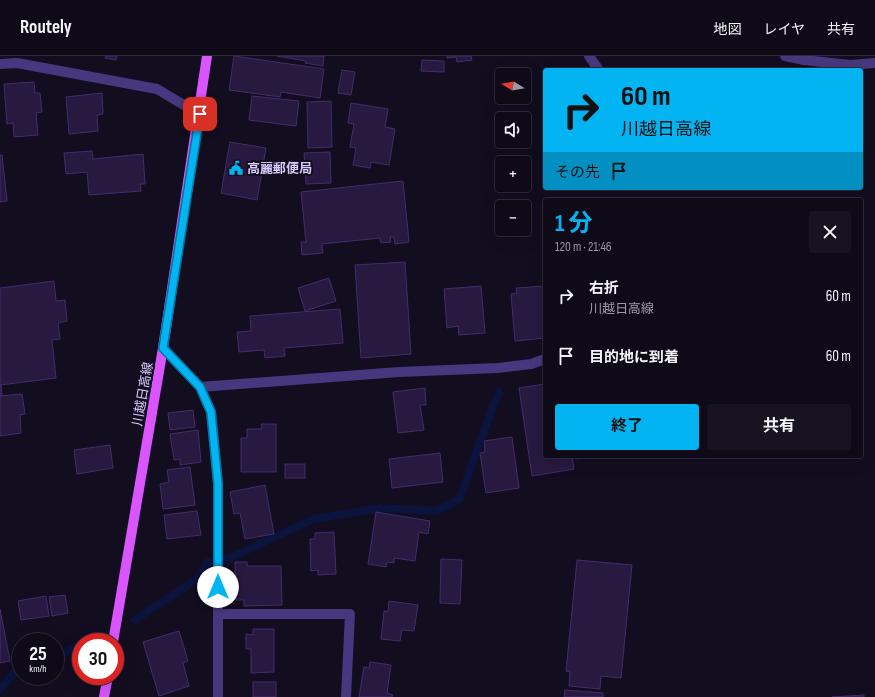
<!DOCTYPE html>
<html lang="ja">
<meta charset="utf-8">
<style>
:root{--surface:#0e0a18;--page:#171321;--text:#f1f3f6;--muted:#9b9aa2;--line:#2e2b37;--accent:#03b4f3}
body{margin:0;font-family:"Sofia Sans Condensed","Noto Sans JP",sans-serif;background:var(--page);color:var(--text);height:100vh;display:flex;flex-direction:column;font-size:15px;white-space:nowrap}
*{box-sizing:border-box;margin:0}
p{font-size:13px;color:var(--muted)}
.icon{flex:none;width:22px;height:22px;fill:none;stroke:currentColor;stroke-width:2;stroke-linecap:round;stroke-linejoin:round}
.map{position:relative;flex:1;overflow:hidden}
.sheet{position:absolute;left:543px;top:142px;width:320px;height:260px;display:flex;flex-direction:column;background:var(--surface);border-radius:4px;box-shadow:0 4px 16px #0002,0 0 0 1px var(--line)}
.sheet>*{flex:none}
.top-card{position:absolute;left:543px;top:12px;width:320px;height:122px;border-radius:4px;box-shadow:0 4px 16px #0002,0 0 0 1px var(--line);background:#03b4f3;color:#111;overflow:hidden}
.needle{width:26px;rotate:281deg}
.buttons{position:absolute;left:495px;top:12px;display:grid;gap:8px}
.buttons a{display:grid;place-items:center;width:36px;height:36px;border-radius:4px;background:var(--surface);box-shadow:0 4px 16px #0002,0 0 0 1px var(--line);font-size:20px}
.speed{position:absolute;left:12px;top:577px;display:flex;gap:8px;font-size:20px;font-weight:700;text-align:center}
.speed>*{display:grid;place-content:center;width:52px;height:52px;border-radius:50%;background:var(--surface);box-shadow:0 4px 16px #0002,0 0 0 1px var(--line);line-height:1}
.speed small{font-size:10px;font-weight:400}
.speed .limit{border:6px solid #d22;background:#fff;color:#111}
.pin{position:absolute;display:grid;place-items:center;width:34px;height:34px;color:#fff;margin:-17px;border-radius:8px;box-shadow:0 2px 6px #0006}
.me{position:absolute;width:44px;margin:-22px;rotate:0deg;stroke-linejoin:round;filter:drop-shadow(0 0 3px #0008)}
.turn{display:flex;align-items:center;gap:14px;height:84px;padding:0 12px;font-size:18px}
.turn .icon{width:52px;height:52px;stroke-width:2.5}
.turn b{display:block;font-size:28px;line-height:34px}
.then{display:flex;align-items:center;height:38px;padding:0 12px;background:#0003;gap:8px;font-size:15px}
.round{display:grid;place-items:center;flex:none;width:42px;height:42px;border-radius:4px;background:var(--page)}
.summary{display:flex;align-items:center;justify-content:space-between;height:68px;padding:0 12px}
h1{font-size:24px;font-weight:700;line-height:30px;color:var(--accent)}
.primary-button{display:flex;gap:8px;margin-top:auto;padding:8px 12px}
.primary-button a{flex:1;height:46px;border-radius:4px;background:var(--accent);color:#111;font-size:16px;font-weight:700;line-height:46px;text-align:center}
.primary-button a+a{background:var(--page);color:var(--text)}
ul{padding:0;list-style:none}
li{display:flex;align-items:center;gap:12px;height:60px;padding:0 12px}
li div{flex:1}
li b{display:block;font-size:15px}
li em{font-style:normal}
header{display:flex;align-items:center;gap:24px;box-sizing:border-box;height:56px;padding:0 20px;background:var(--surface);border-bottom:1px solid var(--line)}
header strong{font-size:19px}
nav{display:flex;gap:22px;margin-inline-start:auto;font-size:14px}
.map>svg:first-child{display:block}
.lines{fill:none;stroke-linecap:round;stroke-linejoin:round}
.stream{stroke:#0a143c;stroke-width:8}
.building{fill:#281940;stroke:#432c6c}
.lane{stroke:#46387e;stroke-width:10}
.street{stroke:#46387e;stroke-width:10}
.primary{stroke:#d955fd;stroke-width:10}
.route-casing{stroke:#02759e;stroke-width:10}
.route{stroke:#03b4f3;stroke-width:7}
.labels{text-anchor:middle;stroke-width:4;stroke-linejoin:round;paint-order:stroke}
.poi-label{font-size:13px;font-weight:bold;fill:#daccfe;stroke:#130d20;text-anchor:start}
.street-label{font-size:13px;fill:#daccfe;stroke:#130d20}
</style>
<header>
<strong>Routely</strong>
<nav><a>地図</a><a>レイヤ</a><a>共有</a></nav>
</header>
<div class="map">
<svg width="875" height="641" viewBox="0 0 875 641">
<rect width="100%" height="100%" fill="#130d20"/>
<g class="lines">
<g class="stream">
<polyline points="135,564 197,523 208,506 230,502 313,463 381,452 436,455 460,443 478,390 499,336"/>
<polyline points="88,586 92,584"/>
<polyline points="55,600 81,589"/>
<polyline points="0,633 14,617 21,614"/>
</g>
</g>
<g class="building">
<polygon points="106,0 117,0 116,4 105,2"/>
<polygon points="234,0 324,13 320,42 281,36 280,41 229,34"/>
<polygon points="277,0 324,0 323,10 305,7 306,5"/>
<polygon points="447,0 471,0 472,4 457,6 456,1 447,2"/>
<polygon points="422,4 444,5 444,16 421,15"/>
<polygon points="342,14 355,16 351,39 338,37"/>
<polygon points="34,26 35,37 40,37 42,56 36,57 38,79 14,81 13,67 7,68 4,28"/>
<polygon points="102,37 103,58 97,59 98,75 69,78 66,41"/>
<polygon points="252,40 299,45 296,70 249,64"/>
<polygon points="331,45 332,91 308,92 307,46"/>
<polygon points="351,47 388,53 385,71 395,73 389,109 371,106 370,112 353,109 356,92 350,91 354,68 348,67"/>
<polygon points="230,86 266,92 257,144 221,137"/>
<polygon points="92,95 93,103 143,98 145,128 140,128 141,135 89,139 87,116 66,118 64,97"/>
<polygon points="330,96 331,127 306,128 304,97"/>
<polygon points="0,99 2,99 7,145 0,146"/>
<polygon points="403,125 409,186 395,188 394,181 390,181 391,186 381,187 380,182 322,188 323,197 302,199 301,186 306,186 301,136"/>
<polygon points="405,206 411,298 361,302 355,209"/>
<polygon points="329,222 336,245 305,255 298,232"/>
<polygon points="54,225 56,245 65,244 67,265 58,267 60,283 52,284 56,322 0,329 0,232"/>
<polygon points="481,230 485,277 459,279 458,270 447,272 444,233"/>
<polygon points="545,230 545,282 515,285 511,238 517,237 516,232"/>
<polygon points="340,253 343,287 284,292 285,300 265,302 264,294 239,296 237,276 251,275 250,260"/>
<polygon points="545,328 545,400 572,400 574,413 532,420 519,332"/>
<polygon points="0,329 1,329 2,340 0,340"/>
<polygon points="425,332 426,349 420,349 424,374 398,377 393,336"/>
<polygon points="22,338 25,358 20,359 21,377 0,380 0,340"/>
<polygon points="193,354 195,371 170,374 168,357"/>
<polygon points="261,368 276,368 276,416 241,416 241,382 247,382 247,373 262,373"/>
<polygon points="198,374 201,406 180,409 180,403 174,404 170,378"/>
<polygon points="512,381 519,432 486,437 480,397 485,396 484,385"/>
<polygon points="110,389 113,412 77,418 74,394"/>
<polygon points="440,397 443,426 392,432 389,403"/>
<polygon points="576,400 595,400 577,403"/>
<rect x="285" y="408" width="20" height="14"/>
<polygon points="190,411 195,449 163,453 160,428 169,426 167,414"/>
<polygon points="265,429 274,478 245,483 240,457 234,458 230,436"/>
<polygon points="197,455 201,479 167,483 164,459"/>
<polygon points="376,456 430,465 428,478 419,476 415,505 394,502 394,507 387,506 386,511 368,508"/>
<polygon points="334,476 336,518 318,519 318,514 311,515 310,483 315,483 315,477"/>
<polygon points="441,503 462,504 460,548 440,547"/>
<polygon points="577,504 632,509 621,622 601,620 600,633 569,630 570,616 566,615"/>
<polygon points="235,506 247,506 247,510 281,510 282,549 244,550 244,544 236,544"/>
<polygon points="65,539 68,557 52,560 49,541"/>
<polygon points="46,540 49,560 21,564 18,545"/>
<polygon points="389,545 418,549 414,575 402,574 400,585 381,583 384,555 388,556"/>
<polygon points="0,553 10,605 0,607"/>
<polygon points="253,573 274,573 274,616 251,617 251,593 246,593 246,578 253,579"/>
<polygon points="179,575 188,605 183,607 189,630 159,640 143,586"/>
<polygon points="370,606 391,609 387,637 393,639 392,641 359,641 364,611 369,612"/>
<rect x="253" y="626" width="23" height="15"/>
<polygon points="565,634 603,637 603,641 564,641"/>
<polygon points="864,639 864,641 832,641"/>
</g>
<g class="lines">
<g class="lane">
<polyline points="589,0 599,14"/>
<polyline points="0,8 17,7 157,33 199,58"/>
</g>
<g class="street">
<polyline points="785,0 804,4 850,9 875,7"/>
<polyline points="163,292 200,331 211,356 218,428 218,641"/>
<polyline points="200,331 399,316 498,312 531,308 545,303"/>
<polyline points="218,558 350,558 346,641"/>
</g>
<g class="primary">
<polyline points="113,586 163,292 207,0"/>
<polyline points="104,641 108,620"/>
</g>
</g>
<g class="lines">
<defs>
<polyline id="route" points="200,58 163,292 200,331 211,356 218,428 218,531"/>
</defs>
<use href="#route" class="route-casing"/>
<use href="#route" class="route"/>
</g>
<defs>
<symbol id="civic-bare" viewBox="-9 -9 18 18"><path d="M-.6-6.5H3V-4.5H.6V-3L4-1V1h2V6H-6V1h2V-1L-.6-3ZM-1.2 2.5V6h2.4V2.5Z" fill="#03b4f3" stroke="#130d20" stroke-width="2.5" paint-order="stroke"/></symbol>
</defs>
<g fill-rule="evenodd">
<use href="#civic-bare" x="226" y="102" width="20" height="20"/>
</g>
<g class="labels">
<g class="poi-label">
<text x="247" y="117">高麗郵便局</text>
</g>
<g class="street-label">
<text transform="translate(142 338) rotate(-80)" y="5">川越日高線</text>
</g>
</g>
</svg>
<div class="buttons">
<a><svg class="needle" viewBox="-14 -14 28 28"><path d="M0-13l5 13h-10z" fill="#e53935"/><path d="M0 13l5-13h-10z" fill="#9b9aa2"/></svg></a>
<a><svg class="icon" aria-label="sound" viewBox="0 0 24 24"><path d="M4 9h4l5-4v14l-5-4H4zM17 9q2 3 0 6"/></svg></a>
<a>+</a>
<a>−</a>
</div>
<div class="speed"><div>25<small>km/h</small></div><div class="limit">30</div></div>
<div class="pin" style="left:200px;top:58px;background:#d93025"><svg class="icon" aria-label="arrive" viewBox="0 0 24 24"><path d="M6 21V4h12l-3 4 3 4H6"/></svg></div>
<svg class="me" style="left:218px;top:531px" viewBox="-20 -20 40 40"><circle r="19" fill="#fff"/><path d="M0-13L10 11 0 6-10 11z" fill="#03b4f3"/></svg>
<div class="top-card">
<div class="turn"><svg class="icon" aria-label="right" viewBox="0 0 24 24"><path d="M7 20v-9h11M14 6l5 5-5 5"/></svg><div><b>60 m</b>川越日高線</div></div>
<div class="then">その先<svg class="icon" aria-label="arrive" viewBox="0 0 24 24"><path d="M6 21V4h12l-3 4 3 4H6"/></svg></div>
</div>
<section class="sheet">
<div class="summary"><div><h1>1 分</h1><p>120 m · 21:46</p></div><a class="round"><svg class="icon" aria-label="close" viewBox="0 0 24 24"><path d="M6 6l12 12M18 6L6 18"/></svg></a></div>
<ul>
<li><svg class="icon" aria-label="right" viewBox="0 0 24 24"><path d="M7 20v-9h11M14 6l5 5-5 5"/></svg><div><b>右折</b><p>川越日高線</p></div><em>60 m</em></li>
<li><svg class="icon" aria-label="arrive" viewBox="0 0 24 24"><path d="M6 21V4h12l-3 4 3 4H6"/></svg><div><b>目的地に到着</b></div><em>60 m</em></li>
</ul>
<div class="primary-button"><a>終了</a><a>共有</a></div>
</section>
</div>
